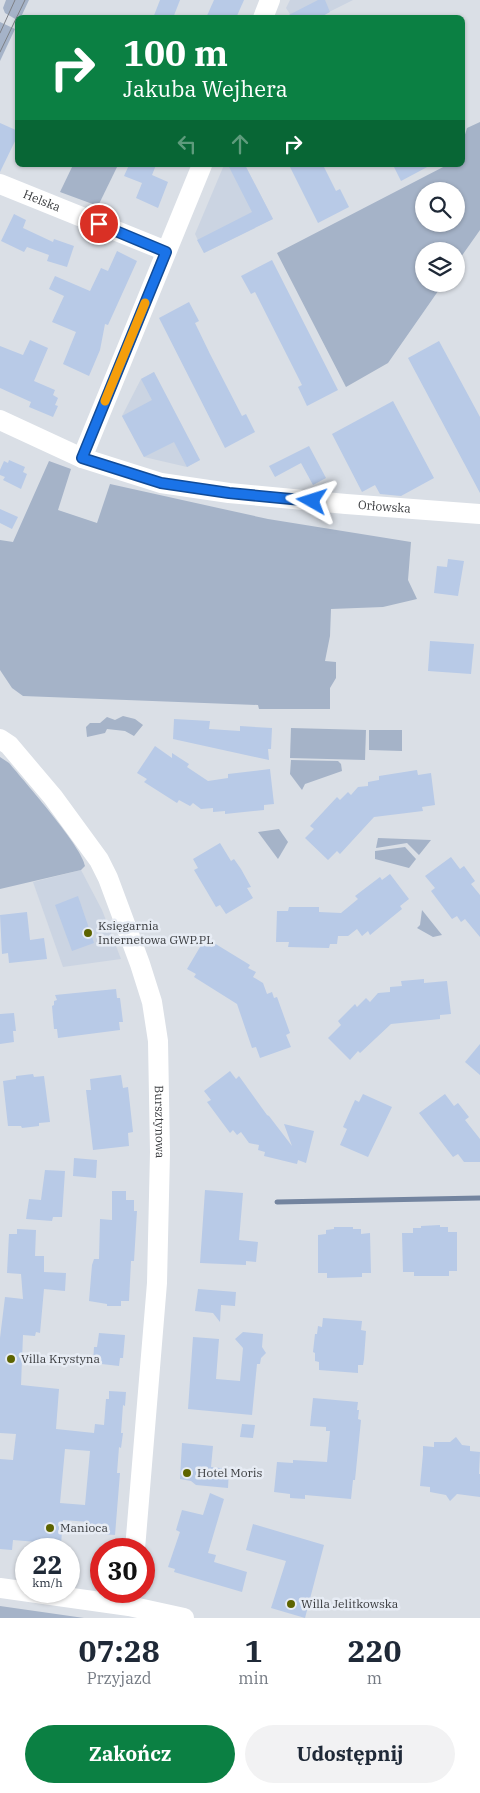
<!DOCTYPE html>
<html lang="pl">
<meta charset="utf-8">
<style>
:root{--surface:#fff;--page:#f2f2f3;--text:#1f2937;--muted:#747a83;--accent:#0b8043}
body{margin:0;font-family:"IBM Plex Serif",serif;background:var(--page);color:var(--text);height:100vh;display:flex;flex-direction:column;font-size:19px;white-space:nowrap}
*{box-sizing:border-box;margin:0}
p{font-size:16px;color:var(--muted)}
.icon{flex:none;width:28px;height:28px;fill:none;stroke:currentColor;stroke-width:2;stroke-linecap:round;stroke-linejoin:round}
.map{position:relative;height:1618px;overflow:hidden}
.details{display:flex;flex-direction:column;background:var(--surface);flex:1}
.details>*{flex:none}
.guide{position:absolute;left:15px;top:15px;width:450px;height:152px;border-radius:8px;box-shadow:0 1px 4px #0004;background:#0b8043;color:#fff;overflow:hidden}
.controls{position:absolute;left:415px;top:182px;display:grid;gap:10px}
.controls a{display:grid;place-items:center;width:50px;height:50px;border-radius:50%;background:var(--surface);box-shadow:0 1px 4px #0004;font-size:25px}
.speed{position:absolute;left:15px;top:1538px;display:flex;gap:10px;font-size:25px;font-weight:700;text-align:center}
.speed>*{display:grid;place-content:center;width:65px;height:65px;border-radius:50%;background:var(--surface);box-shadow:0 1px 4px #0004;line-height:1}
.speed small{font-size:12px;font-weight:400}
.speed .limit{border:8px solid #d22;background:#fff;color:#111}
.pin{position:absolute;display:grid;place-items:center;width:42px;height:42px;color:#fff;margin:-21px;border:2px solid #fff;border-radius:50%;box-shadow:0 1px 5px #0007}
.me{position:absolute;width:55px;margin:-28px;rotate:276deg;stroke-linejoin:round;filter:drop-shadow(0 0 4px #0008)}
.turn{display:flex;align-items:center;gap:18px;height:105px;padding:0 25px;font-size:22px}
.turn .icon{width:65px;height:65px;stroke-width:2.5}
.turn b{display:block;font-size:35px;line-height:42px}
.lanes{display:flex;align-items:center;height:48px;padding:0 25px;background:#0003;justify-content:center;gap:25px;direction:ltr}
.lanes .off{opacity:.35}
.eta{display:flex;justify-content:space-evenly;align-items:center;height:85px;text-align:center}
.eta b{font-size:30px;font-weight:800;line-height:35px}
.primary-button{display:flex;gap:10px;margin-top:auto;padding:10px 25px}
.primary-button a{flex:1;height:58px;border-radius:30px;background:var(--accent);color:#fff;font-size:20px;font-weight:800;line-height:58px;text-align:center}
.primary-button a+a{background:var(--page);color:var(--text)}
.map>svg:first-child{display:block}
.built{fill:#cbd4e2}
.green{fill:#a5b3c8;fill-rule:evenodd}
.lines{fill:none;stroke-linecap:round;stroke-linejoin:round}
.stream{stroke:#73849f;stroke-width:5}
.building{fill:#b8cae7;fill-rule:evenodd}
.minor{stroke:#fff;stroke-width:20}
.tram{stroke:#7e8186;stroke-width:1}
.route-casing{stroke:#114b97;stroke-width:12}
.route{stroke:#1a73e8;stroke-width:9}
.slow{stroke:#f59e0b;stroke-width:9}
.poi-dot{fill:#5d6400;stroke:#e7ecf4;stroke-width:2}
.labels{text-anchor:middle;stroke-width:5;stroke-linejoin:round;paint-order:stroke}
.street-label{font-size:12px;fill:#3a3c3f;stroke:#e7ecf4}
.poi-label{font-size:12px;fill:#3a3c3f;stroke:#e7ecf4;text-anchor:start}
</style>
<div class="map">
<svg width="480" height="1618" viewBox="0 0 480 1618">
<rect width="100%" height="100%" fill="#dadfe6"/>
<g class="built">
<polygon points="290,0 353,0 319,17 292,17 286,8"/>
<polygon points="224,165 245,165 273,219 204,253 195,234"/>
<polygon points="154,372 200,460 187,467 144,457 122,416 141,379"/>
<polygon points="81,870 102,910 121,959 63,967 33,882"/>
</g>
<g class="green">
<polygon points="6,0 29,0 21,17 18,18 17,20 5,13 3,8"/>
<polygon points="0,22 15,29 0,61"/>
<path d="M480 122V230L456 264V251H424V284H443L388 363 346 387 277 253 447 165H462L463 141 467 128ZM424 191H456V224H424Z"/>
<polygon points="73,165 118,165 98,206 60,192"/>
<polygon points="49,461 71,469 58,510 97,523 110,484 268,519 411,542 408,580 417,599 383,607 331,609 330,636 325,661 336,662 336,678 330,688 330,709 259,709 258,705 23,696 12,688 0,670 0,540 13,542"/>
<polygon points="123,716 135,719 143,725 134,736 125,731 107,729 105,733 87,737 86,727 90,723 100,723 107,717 115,720"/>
<polygon points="291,728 366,730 365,760 290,758"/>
<polygon points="369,730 402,730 402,751 369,750"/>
<path d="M0 757 9 763C24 781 83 848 85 866L81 870 0 889Z"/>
<polygon points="291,760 338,761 341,764 342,771 305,784 302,790 290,774"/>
<polygon points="279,829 288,842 278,859 258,832"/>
<polygon points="378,838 431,840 419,855 407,843 376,848"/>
<polygon points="405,847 416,859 409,868 375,859 375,851"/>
<polygon points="422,910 442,935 433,937 417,928 420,925"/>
<polygon points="0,1606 84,1618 0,1618"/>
</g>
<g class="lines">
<polyline class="stream" points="277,1202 480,1198"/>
</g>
<g class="building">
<polygon points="160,0 180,0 173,18 153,18"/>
<polygon points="214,0 244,0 236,18 206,18"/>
<polygon points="318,0 325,0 330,12 319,18 283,18"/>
<polygon points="0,123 18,131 18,135 0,172"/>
<polygon points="129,165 156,165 152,175 168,182 158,208 136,198 142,183 124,176"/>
<polygon points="228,165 245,165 273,219 204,253 197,240 252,212"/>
<polygon points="289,165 323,165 336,191 340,189 349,207 318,223"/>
<polygon points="393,165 431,165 401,181"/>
<polygon points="14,214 26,220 23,228 53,242 54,239 74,246 67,267 47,261 49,255 27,247 24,252 1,241"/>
<polygon points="117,251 137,261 108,325 105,324 100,350 89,376 63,364 76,332 52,322 64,296 49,289 55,276 90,291 101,268 108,271"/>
<polygon points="272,260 338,390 307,406 298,387 302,385 255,292 251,294 241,276"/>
<polygon points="189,302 199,321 195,323 210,354 242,416 246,414 255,432 225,448 159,318"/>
<polygon points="30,340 48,348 34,381 55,390 53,395 58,398 55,405 58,406 53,417 29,407 31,402 0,388 0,346 23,355"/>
<polygon points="439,341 480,417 480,493 408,358"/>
<polygon points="154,372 200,460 187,467 174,442 144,457 122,416 152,400 141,379"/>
<polygon points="393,401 434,478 401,496 380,494 375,485 362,492 332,434"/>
<polygon points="309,446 326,478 313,485 301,463 275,477 269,466"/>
<polygon points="9,460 25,467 23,472 27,474 21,489 3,480 5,477 0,475 0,470 4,461 8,463"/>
<polygon points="0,509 18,517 12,529 0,523"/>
<polygon points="448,559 464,561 458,596 434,593 437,566 447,567"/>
<polygon points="430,641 474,644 471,674 428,671"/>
<polygon points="174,719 210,721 209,729 240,731 240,726 272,728 271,749 268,749 269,760 173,739"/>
<polygon points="155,746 172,758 172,753 189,764 187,767 208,781 228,778 228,774 270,769 274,804 264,805 264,810 225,814 225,811 213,812 213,808 201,809 193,803 190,806 179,800 177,803 144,782 147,779 137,773"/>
<polygon points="417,770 418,775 431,773 435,805 422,807 423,811 374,817 340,854 337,851 328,860 305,838 314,829 310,826 337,797 340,800 348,792 351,795 358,787 368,786 368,782 379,780 379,776"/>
<polygon points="220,843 231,861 234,859 241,869 251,887 247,888 253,898 226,914 220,905 216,907 206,890 194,870 198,868 193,859"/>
<polygon points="451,857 460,869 464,866 475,881 471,884 480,895 480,937 465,919 461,922 457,916 452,919 431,891 435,888 425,876"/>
<polygon points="390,874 409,899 400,906 402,909 370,935 368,931 362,936 357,929 348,936 338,936 337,944 330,944 329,948 288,947 289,942 276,942 277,911 288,911 289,907 319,907 319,912 341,913 358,899 355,896 380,877 382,880"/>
<polygon points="78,896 94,943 72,951 55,905"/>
<polygon points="27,912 30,940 44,938 47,959 9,963 8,953 2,954 0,915"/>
<polygon points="203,942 212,947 214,943 250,965 248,968 256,972 253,977 263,983 267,994 272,992 274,998 277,997 290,1033 286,1035 291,1047 260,1058 256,1047 252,1048 237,1004 194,977 196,974 187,969"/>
<polygon points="424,979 424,983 447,981 451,1014 440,1015 440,1019 391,1024 360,1053 358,1051 350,1060 328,1038 341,1025 338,1021 355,1004 357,1007 366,998 370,1002 378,993 390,992 390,987 402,986 401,981"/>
<polygon points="116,989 117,998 120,998 123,1022 119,1022 120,1030 58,1038 57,1029 54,1029 52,1006 54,1005 54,1001 57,1000 55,995"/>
<polygon points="14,1013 16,1031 13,1031 14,1042 0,1044 0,1014"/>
<polygon points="480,1044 480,1075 465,1062"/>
<polygon points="230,1071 236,1079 239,1076 267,1115 269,1116 292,1146 284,1124 314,1131 306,1163 298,1160 297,1164 264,1156 265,1152 258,1150 259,1145 249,1143 241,1132 237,1135 233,1130 230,1133 207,1102 211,1100 204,1091"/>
<polygon points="33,1074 34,1077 44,1076 50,1122 39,1123 39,1126 22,1128 21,1126 8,1126 3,1081 16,1079 16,1076"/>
<polygon points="121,1075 123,1088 128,1087 133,1132 128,1133 129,1146 93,1150 86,1090 91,1090 90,1079"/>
<polygon points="363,1094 392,1107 368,1157 340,1145 347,1129 343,1127 355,1100 359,1102"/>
<polygon points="445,1094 454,1106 458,1103 469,1117 465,1120 480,1139 480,1162 464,1162 458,1154 453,1157 419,1113"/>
<polygon points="74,1158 97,1160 96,1178 73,1176"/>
<polygon points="45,1170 65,1171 62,1217 53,1217 52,1221 26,1219 29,1199 41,1200"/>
<polygon points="205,1190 243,1193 239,1240 258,1242 256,1262 246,1261 246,1265 200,1263"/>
<polygon points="112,1191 126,1191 126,1200 134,1200 134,1211 137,1211 134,1261 131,1261 129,1301 121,1301 121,1306 107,1306 107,1304 89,1301 92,1265 94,1259 99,1259 100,1219 112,1220"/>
<polygon points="440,1225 440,1227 448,1227 448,1232 457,1232 457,1271 449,1271 449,1276 414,1276 414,1272 403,1272 402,1233 413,1233 413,1228 421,1228 421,1226"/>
<polygon points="334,1227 353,1227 353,1229 361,1229 361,1234 370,1233 371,1273 362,1273 362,1277 327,1278 327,1273 318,1273 318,1235 326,1234 326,1230 334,1229"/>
<path d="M17 1229 36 1230 35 1256H44V1272L66 1273 65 1291 44 1289 40 1333 36 1332 35 1336 23 1335 21 1385 59 1389 56 1429 94 1433 95 1424 104 1425 106 1399H109V1391L126 1392 125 1406 123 1405 121 1433H123L121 1448 119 1447 117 1473H120L115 1535 88 1533 89 1522 63 1520 61 1544 13 1540 12 1550 0 1549V1459L13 1460 16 1434 0 1433V1338L5 1297 23 1299 21 1274 7 1273 9 1234H17ZM65 1449 90 1451 85 1505 60 1503Z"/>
<polygon points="198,1289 236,1292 235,1306 221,1305 220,1322 213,1313 195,1311"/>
<polygon points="323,1318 362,1321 361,1330 366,1331 364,1359 363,1365 358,1365 358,1373 319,1370 319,1362 315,1361 315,1353 313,1352 315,1334 317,1334 318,1326 322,1327"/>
<polygon points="243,1332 263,1334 262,1347 266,1353 261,1358 260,1364 257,1364 252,1415 188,1409 193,1337 219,1339 216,1379 240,1381 243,1348 235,1339"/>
<polygon points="99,1333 125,1335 123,1358 120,1358 119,1366 93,1363 94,1347 97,1347"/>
<polygon points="313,1398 358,1402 357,1410 359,1410 358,1419 361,1420 355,1480 353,1480 351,1499 305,1495 305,1499 290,1498 290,1494 274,1492 277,1462 293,1463 293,1460 327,1462 330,1431 326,1431 326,1427 310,1426"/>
<polygon points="242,1424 255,1425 253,1438 240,1437"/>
<polygon points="456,1437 462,1445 470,1446 470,1451 480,1452 479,1474 480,1474 480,1497 457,1494 450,1501 446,1495 430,1492 430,1487 420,1486 423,1454 423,1446 434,1447 434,1442 450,1442"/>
<polygon points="182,1443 213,1446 211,1467 229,1469 228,1488 196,1485 191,1481 180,1479"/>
<polygon points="210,1493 224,1499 208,1553 216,1555 214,1562 247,1572 242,1592 174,1572 175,1569 168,1567 180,1532 176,1530 182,1510 203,1515"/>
<polygon points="253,1524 324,1545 305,1618 271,1608 286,1561 246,1550"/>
</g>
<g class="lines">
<g class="minor">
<polyline points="263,18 270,0"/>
<path id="s1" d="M0 184 166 251"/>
<path id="s2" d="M0 420 82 458 161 483 229 493 346 504 480 514"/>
<polyline points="82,458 202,165"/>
<path id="s3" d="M0 739 9 745 53 797 99 860 108 878 140 964 152 1002 158 1041 160 1152 157 1283 135 1549"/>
<polyline points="0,1588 129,1606 184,1618"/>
</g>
<g class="tram">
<polyline points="0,33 15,0"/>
<polyline points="0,52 25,0"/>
</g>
</g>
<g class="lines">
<defs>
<polyline id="route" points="99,224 166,252 82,458 161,483 229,493 312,501"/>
</defs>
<use href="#route" class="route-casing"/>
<use href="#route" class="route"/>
<polyline class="slow" points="105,401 145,303"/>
</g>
<g class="poi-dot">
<circle cx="88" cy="933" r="5"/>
<circle cx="11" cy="1359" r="5"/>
<circle cx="187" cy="1473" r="5"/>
<circle cx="50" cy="1528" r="5"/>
<circle cx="291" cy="1604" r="5"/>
</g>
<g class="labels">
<g class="street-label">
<text dy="4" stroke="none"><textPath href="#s1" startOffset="45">Helska</textPath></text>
<text dy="4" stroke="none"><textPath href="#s2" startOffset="398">Orłowska</textPath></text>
<text dy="4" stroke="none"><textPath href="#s3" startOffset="429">Bursztynowa</textPath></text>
</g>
<g class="poi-label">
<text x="98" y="930">Księgarnia<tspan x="98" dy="14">Internetowa GWP.PL</tspan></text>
<text x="21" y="1363">Villa Krystyna</text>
<text x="197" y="1477">Hotel Moris</text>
<text x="60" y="1532">Manioca</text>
<text x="301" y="1608">Willa Jelitkowska</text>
</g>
</g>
</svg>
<div class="controls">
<a><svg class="icon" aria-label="search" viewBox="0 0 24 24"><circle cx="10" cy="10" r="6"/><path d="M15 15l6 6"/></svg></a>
<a><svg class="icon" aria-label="layers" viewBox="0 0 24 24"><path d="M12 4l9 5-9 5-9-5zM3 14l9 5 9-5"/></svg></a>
</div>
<div class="speed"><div>22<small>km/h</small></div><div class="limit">30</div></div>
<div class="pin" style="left:99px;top:224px;background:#d93025"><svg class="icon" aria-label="arrive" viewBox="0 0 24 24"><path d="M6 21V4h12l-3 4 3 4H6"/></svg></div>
<svg class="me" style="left:312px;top:501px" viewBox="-20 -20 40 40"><path d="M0-17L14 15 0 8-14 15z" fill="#1a73e8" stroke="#fff" stroke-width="4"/></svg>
<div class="guide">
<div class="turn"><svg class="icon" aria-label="right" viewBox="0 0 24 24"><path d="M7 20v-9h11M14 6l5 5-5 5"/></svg><div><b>100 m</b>Jakuba Wejhera</div></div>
<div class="lanes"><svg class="icon off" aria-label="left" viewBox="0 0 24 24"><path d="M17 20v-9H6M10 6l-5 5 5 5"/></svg><svg class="icon off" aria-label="ahead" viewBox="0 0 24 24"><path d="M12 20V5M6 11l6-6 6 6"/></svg><svg class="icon" aria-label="right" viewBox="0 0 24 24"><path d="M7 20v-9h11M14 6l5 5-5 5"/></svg></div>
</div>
</div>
<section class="details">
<div class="eta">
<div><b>07:28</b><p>Przyjazd</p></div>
<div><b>1</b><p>min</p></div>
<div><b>220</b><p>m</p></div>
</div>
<div class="primary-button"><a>Zakończ</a><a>Udostępnij</a></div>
</section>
